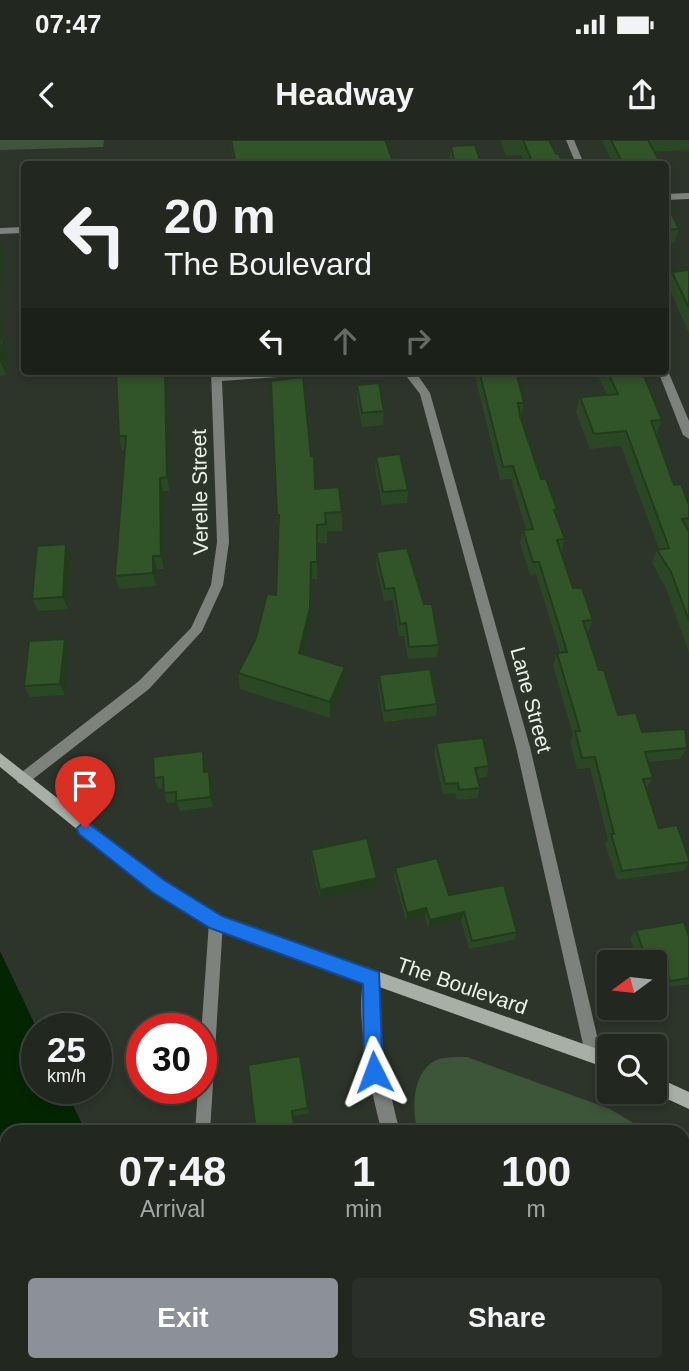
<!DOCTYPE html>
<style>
:root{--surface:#222820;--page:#2a3029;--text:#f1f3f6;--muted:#a2a6a5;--line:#3f443e;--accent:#8c9099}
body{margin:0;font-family:Arial,sans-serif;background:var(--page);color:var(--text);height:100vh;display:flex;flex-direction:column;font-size:26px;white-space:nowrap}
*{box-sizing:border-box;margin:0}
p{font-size:23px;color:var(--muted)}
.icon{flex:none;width:38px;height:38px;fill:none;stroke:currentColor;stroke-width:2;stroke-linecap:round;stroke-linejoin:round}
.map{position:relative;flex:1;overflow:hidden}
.drawer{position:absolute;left:0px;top:985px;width:690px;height:247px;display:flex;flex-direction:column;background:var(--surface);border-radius:21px 21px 0 0;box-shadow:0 4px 10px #0003,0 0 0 2px var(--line)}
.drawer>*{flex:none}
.guide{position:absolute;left:21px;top:21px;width:648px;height:214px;border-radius:7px;box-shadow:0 4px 10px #0003,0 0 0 2px var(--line);background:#222820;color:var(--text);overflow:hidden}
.needle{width:46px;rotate:255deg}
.buttons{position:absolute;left:597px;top:810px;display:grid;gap:14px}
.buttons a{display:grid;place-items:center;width:70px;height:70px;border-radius:7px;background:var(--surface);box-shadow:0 4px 10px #0003,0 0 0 2px var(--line);font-size:35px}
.speed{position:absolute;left:21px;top:873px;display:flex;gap:14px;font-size:35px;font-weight:700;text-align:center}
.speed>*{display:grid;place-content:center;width:91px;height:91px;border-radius:50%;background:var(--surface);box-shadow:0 4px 10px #0003,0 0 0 2px var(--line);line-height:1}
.speed small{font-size:18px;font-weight:400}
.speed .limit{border:10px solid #d22;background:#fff;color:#111}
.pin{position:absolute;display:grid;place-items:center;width:60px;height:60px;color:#fff;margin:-72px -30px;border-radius:50% 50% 50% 0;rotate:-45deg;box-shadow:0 0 7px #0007}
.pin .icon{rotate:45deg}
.me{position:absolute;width:77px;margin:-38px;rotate:357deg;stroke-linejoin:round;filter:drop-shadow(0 0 5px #0008)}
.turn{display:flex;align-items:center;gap:24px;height:147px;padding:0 28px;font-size:32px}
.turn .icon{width:91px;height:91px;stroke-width:2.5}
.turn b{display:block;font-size:49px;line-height:60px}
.lanes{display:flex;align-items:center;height:66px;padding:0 28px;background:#0003;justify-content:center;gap:35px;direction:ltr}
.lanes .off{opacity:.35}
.eta{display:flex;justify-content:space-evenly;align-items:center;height:119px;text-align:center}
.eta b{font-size:42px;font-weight:600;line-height:49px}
.button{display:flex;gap:14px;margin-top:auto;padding:14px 28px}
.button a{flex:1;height:80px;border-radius:7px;background:var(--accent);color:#fff;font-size:28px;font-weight:600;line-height:80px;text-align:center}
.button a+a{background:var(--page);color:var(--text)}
.status{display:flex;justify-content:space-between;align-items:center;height:49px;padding:0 35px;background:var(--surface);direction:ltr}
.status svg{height:19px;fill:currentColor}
header{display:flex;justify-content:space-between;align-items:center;height:91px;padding:0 28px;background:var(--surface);font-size:32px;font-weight:600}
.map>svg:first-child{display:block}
.green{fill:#3d5538}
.water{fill:#032600}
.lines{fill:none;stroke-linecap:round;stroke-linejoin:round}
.lane{fill:#7e827d;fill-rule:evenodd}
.street{fill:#7e827d;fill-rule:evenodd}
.secondary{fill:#a8afa7;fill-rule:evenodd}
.wall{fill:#2a4823}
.shaded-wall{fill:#223b1d}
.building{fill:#315429;stroke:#223b1d;stroke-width:2}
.route{fill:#1a73e8;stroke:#114b97;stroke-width:2}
.labels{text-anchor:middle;stroke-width:7;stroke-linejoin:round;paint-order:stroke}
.street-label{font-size:21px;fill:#ecf1ea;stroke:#2d352b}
</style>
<div class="status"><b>07:47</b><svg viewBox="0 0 49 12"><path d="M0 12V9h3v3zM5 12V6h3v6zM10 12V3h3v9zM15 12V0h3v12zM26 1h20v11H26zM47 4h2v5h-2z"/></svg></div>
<header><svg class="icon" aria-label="back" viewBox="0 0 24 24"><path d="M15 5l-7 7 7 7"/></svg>Headway<svg class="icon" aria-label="share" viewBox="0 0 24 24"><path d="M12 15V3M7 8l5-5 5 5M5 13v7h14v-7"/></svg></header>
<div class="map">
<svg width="689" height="1231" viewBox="0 0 689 1231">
<rect width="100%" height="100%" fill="#2d352b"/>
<g class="green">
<polygon points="0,0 104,0 103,7 0,10"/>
<path d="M467 917 610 969 648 992H418C411 970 412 928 439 919 447 917 459 917 467 917Z"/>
<polygon points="682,1014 689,1018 689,1099 683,1093"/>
</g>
<polygon class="water" points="0,811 37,889 37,948 65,949 86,992 7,992 7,1050 0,1054"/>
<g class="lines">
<g class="lane">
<polygon points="216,776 221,777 223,782 210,992 195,992 198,948 201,948 201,896 209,782 211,777"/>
<polygon points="7,1189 7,1207 0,1210 0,1192"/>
</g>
<g class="street">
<polygon points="566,0 574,0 584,24 576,24"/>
<polygon points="689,53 689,59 665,60 665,54"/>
<polygon points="24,87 24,93 0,94 0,88"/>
<polygon points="665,228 668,231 689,281 689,299 683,295 658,231 665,231"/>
<polygon points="211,231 221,231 221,234 311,231 306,235 222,241 229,402 223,445 202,491 149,549 28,643 23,645 18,643 16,639 18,635 139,541 191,488 211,445 217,402"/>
<polygon points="398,231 415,231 430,253 530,607 601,913 599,919 593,921 587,919 585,913 516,607 420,254 407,237"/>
<path d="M372 830 378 832 380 838C378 894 386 939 400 992H382C372 956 352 867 366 832Z"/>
<polygon points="454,1225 474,1225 476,1231 456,1231"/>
</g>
<g class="secondary">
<polygon points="0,613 163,741 221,776 609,913 609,929 211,787 153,751 0,627"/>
<polygon points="654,936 689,952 689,969 652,952 654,952"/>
</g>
</g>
<g class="wall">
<polygon points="230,0 385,0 394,24 234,24"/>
<polygon points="500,0 549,0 556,14 563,24 525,24 521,15 506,16"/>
<polygon points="602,0 689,0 689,10 654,12 661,24 613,24"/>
<polygon points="451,6 481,24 450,24 449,21"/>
<polygon points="665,64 679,89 674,103 665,104"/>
<polygon points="689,130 689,193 668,146 672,132"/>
<polygon points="0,172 4,184 2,200 8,214 6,235 0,236"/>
<polygon points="116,231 168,231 170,351 163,351 164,429 157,429 156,446 119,449 115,436 125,310 122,310 119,296"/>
<polygon points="474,231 521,231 520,233 517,235 524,263 521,276 520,277 541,339 557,369 556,374 565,399 561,411 573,448 593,480 588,492 586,492 599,530 618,575 642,592 687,608 680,619 648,622 653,638 646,648 659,688 689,719 689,723 683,731 617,740 605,704 608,700 590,628 577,629 570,602 573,595 553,525 557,513 560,512 536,434 530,435 520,403 523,390 526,389 511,339 500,340"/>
<polygon points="596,231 642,231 662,280 656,295 674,345 689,365 689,512 665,446 652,423 657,410 659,409 621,306 590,309 576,272 580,257 607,255"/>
<polygon points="357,245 384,271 383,285 362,287 357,259"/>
<polygon points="376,317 408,350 407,363 382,365 375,330"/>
<polygon points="315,349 342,372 342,391 327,391 327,403 318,403 317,440 312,439 311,485 304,515 345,527 345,544 330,578 240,549 238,533 276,455 278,394 277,375"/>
<polygon points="376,412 424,464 439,505 437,517 408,519 404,496 399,496 393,460 384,461 376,425"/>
<polygon points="71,417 68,469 38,471 32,459"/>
<polygon points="70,511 65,555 30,557 24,546"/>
<polygon points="379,535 437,564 436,576 384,582 378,546"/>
<polygon points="436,603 489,626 487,637 477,638 480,648 477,658 457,660 455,653 443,654 434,614"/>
<polygon points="205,622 206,632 209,632 212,642 213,667 180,671 177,662 167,663 164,653 164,648 158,649 154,638"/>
<polygon points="311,710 377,738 377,747 320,759 311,719"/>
<polygon points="395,728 449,755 517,792 514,800 469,809 461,780 428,788 425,777 406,781 394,737"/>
<polygon points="636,790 689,797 689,844 663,848 654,821 638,822 630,798"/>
<polygon points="300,916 309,973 293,976 295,992 256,992"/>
<polygon points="538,1225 610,1225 568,1231 539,1231"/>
</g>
<g class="shaded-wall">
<polygon points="1,101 6,115 0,158 0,109"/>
<polygon points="0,172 4,184 1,214 0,212"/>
<polygon points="3,200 8,214 6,235 0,221"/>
<polygon points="165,231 168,231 170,351 167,337"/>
<polygon points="160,338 163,351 164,429 161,416"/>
<polygon points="317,385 318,403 317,440"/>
<polygon points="66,404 71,417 68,469 63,457"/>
<polygon points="153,416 157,429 156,446 153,433"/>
<polygon points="311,422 312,439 311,485 300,530 299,513"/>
<polygon points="65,499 70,511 65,555 60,544"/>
<polygon points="345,527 345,544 330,578 330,562"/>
<polygon points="203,611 205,622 207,643 204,632"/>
<polygon points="209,632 212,642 213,667 211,657"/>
<polygon points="377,738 377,747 320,759 320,750"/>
<polygon points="426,768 425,777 406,781 407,773"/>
<polygon points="464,772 461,780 428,788 430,780"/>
<polygon points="125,1225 137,1225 140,1231 128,1231"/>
</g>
<g class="building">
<polygon points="231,0 385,0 394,24 351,24 350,21 316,24 236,24"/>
<polygon points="523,0 549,0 556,14 559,14 563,24 533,24"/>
<polygon points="611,0 648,0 661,24 623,24"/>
<polygon points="475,5 481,24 455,24 451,6"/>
<polygon points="665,64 667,64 679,89 665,90"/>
<polygon points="689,130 689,168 672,132"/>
<polygon points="0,200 3,200 0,221"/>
<polygon points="116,231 165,231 167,337 160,338 161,416 153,416 153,433 115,436 126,296 119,296"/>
<polygon points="479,231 516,231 524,263 518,263 520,276 541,339 546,339 557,369 554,370 565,399 557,400 573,448 582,448 593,480 583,481 599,530 604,530 618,575 636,573 642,592 685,589 687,608 645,612 653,638 643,639 659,688 677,685 689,719 689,722 622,731 611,694 614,694 595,617 582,618 575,591 580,591 557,513 567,512 539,422 533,422 523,390 533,389 513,326 503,327"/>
<polygon points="607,231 642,231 662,280 651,281 674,345 681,344 689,365 689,378 682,379 689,392 689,481 671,432 657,410 669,408 626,291 594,294 580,257 618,254"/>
<polygon points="303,237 311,316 314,316 315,349 339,347 342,372 325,373 326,384 317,385 317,422 311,422 310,468 299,513 345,527 330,562 238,533 256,498 267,454 276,455 279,375 277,375 271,241"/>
<polygon points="379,243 384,271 362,273 357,245"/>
<polygon points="400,314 408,350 383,352 376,317"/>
<polygon points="66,404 63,457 32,459 37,406"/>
<polygon points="407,408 424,464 432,464 439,505 409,507 406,483 400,484 394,448 385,449 376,412"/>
<polygon points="65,499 60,544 24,546 29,501"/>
<polygon points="430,529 437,564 385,571 379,535"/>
<polygon points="483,598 489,626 475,628 480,648 459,650 458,643 445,644 436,603"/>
<polygon points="203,611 204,632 209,632 211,657 176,661 176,652 164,653 163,637 154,638 153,617"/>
<polygon points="367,698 377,738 320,750 311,710"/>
<polygon points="437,718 449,755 504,745 517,792 472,801 464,772 430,780 426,768 407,773 395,728"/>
<polygon points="684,782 689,797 689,838 670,841 661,813 645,816 636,790"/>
<polygon points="300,916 308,968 292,971 295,992 256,992 248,925"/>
<polygon points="50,1225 125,1225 128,1231 42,1231"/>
<polygon points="326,1225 377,1225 379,1231 327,1231"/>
<polygon points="543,1225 610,1225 568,1231 544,1231"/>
</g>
<polygon class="route" points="85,681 164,740 222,776 379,832 383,932 380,938 374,941 367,938 364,932 363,844 210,788 152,752 79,694 77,688"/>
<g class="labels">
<g class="street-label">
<text transform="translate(200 352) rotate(-91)" y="7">Verelle Street</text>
<text transform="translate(531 560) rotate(75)" y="7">Lane Street</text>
<text transform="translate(462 846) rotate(19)" y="7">The Boulevard</text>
</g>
</g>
</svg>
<div class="buttons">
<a><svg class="needle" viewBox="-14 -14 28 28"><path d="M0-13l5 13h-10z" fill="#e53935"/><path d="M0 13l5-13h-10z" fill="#a2a6a5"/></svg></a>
<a><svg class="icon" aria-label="search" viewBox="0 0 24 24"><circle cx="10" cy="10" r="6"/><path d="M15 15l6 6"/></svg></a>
</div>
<div class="speed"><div>25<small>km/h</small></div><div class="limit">30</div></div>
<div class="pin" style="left:85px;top:688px;background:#d93025"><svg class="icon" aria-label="arrive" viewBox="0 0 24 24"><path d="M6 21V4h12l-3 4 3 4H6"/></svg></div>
<svg class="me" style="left:374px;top:932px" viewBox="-20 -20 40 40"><path d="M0-17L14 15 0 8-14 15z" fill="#1a73e8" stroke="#fff" stroke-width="4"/></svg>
<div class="guide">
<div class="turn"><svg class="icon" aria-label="left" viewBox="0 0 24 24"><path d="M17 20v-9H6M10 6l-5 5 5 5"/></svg><div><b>20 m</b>The Boulevard</div></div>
<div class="lanes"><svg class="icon" aria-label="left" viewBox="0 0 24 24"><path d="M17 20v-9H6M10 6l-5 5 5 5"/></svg><svg class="icon off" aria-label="ahead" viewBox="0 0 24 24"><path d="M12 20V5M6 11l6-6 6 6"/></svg><svg class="icon off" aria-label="right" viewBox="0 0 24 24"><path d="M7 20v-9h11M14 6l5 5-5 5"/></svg></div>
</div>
<section class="drawer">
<div class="eta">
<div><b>07:48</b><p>Arrival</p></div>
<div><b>1</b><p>min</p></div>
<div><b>100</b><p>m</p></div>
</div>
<div class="button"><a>Exit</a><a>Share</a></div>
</section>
</div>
